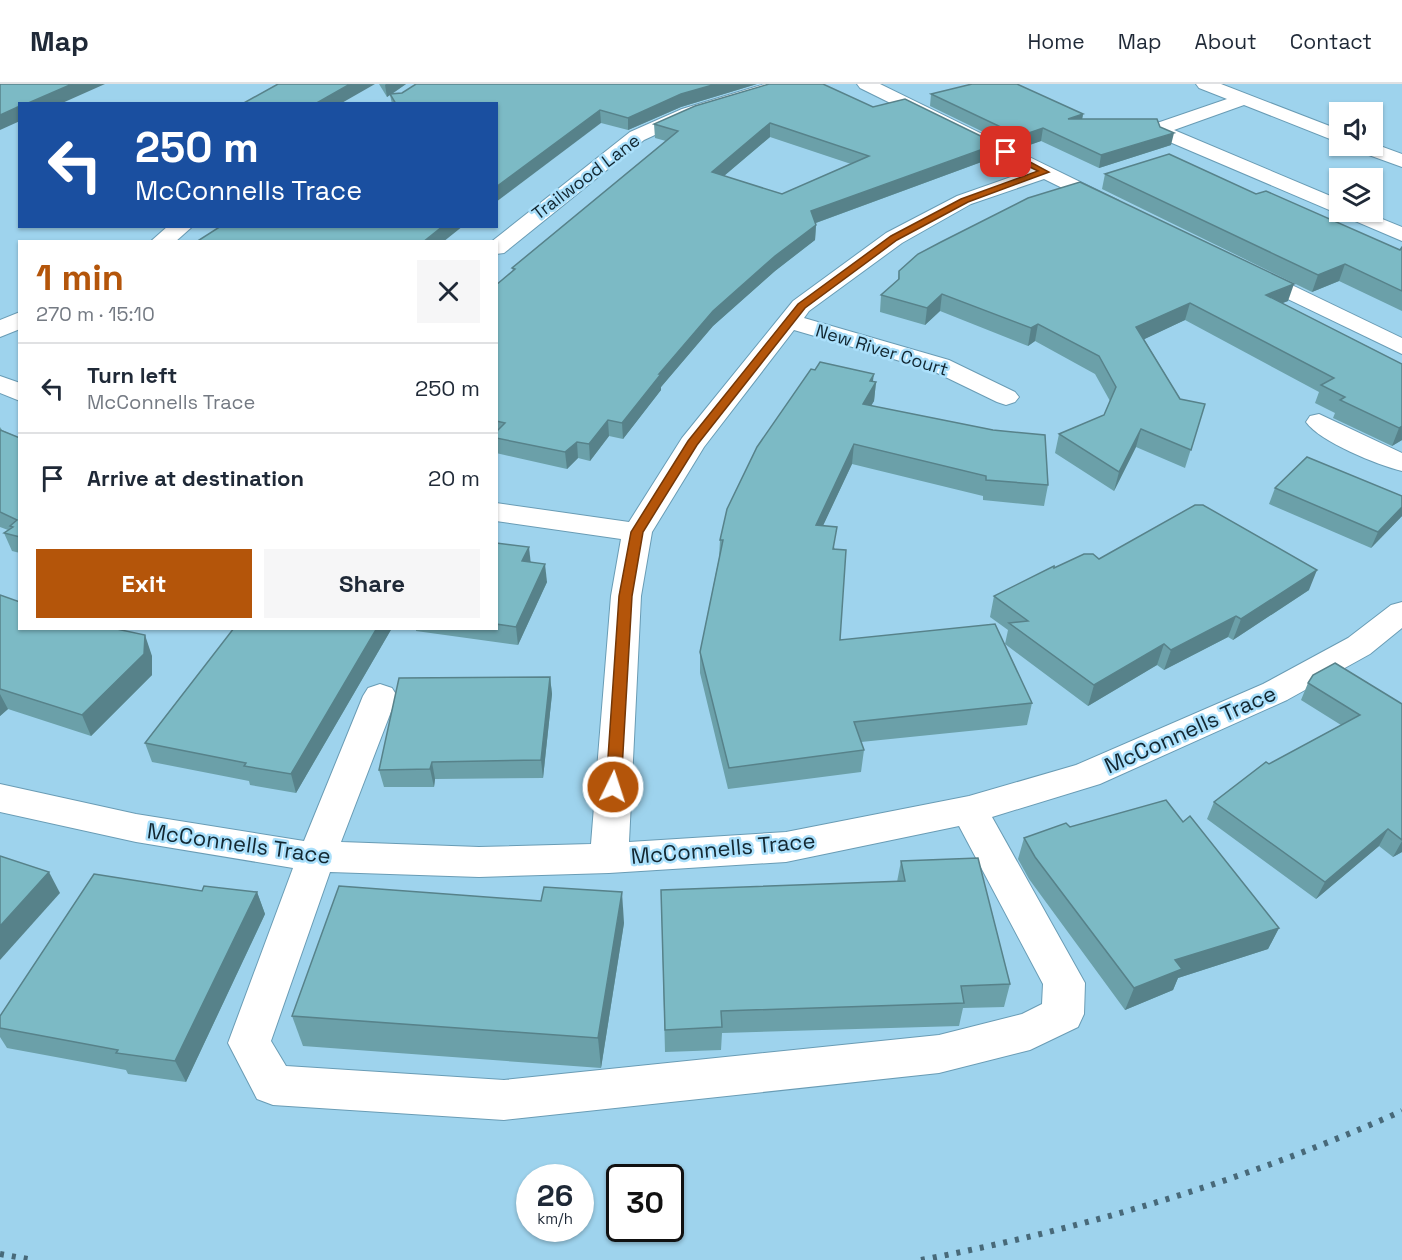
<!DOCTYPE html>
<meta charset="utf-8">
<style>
:root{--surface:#fff;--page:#f6f6f7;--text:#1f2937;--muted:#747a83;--line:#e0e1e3;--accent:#b4550a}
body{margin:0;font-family:"Space Grotesk",sans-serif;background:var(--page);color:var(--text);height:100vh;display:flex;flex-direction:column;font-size:22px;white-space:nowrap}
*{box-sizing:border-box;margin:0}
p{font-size:20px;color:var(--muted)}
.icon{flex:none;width:33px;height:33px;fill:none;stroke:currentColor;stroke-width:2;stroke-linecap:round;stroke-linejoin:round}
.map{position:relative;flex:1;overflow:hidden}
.sheet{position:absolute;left:18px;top:156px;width:480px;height:390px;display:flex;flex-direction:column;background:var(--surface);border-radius:0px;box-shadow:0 2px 4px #0004}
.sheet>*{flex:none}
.hud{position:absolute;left:18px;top:18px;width:480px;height:126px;border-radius:0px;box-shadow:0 2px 4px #0004;background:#1a4fa0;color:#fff;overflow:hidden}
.fabs{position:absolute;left:1329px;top:18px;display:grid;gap:12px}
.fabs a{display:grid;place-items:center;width:54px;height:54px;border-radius:0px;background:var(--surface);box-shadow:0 2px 4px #0004;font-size:30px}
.speed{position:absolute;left:516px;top:1080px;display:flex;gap:12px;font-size:30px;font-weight:700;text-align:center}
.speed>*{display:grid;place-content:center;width:78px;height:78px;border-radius:50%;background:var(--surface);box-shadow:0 2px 4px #0004;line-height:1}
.speed small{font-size:15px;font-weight:400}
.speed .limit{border:3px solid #111;border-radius:9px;background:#fff;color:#111}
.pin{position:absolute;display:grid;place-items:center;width:51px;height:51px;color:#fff;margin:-26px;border-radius:12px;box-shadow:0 3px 9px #0006}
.me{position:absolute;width:66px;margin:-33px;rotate:4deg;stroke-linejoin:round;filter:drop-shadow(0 0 4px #0008)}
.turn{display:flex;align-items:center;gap:21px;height:126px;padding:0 18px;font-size:27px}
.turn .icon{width:78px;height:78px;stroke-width:2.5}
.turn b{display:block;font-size:42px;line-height:51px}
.round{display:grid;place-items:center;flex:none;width:63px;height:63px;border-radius:0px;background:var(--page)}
.overview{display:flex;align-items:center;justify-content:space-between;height:102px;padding:0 18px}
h1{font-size:36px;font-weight:700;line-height:45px;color:var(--accent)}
.button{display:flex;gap:12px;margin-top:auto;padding:12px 18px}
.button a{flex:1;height:69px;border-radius:0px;background:var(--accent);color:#fff;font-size:24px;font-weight:700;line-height:69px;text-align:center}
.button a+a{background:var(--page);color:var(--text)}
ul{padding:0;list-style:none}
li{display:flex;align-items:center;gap:18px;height:90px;padding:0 18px;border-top:2px solid var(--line)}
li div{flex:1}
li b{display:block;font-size:22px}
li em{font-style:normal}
header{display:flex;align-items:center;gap:36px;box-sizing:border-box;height:84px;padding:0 30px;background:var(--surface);border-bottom:2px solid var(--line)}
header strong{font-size:28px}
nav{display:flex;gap:33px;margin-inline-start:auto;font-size:21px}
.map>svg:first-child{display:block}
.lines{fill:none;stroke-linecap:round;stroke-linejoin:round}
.minor-casing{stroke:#699cb5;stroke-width:2}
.minor{fill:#fff;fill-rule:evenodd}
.rail{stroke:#486979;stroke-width:6;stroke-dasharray:4 8;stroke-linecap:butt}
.wall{fill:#6ba0a9;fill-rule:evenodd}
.shaded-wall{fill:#57828a}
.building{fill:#7cbac5;stroke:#57828a;stroke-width:1.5;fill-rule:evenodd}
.route{fill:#b4550a;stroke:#753706;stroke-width:1.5}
.labels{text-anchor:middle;stroke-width:5;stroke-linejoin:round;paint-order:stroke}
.far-street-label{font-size:18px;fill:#122731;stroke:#abe0fb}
.street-label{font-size:22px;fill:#122731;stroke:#abe0fb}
</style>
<header>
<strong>Map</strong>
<nav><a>Home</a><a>Map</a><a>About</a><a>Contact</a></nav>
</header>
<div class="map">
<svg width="1402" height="1176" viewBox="0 0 1402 1176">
<rect width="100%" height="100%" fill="#9ed3ed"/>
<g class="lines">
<defs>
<g id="minor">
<polygon points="765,0 793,0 790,4 694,33 644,56 504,169 496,170 496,158 491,158 630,48 682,25"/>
<path d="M857 0H880L1119 117 1122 121 1119 125H1105L1044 95 971 120 902 159 809 227 804 234 949 276 1015 308 1019 313 1015 318 1006 321 997 318 931 286 794 246 704 363 652 448 641 512 629 758 786 748 969 712 1076 681 1263 600 1348 554 1391 521 1402 518V544L1370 570 1287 616 1100 700 992 733 1085 899 1084 930 1078 943 1030 966 939 989 504 1036 273 1021 257 1015 228 959 293 784 136 758 0 728V700L136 730 304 757 363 612 368 604 380 600 392 604 397 612 341 758 479 763 591 760 611 512 621 455 496 437V419L629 438 682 354 793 217 886 149 957 112 1028 87 860 4ZM959 742 1043 900 1042 920 1022 930 939 951 504 996 286 982 271 957 330 788 479 793 609 789 786 778Z"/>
<polygon points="1196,0 1221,0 1340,46 1340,59 1244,21 1174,46 1340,116 1340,128 1365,128 1402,143 1402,157 1158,53 1155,43 1157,39 1227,15 1199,4"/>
<polygon points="1372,59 1402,70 1402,83 1355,66 1352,62 1372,62"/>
<polygon points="168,142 193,142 175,158 150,158"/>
<polygon points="1250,181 1402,254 1402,270 1242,193 1239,188 1242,183"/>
<polygon points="20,228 20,245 0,253 0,236"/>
<polygon points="0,292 20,299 20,317 0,309"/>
<path d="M1319 330 1402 369V387C1378 381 1320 358 1306 338L1310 332Z"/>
</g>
</defs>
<use href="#minor" class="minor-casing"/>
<use href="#minor" class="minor"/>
<g class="rail">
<polyline points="0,1170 33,1176"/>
<path d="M921 1176C1088 1144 1247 1096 1402 1027"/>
</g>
</g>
<g class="wall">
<polygon points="379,0 406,0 392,10 402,9 416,0 757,0 681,23 628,46 601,39 392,20 390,11 387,13"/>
<polygon points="931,10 1083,30 1082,35 1160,43 1171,61 1099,84 1041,57 1018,65 930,22"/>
<path d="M873 23 995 73 816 139V141L815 156 775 187 713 242 661 303V306L623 355 609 352 590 377 578 374 567 385 496 369V201L513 187 512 184 666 57 655 54 654 40ZM770 53 851 80 782 110 724 92Z"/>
<polygon points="1105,90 1256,110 1400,166 1402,163 1402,227 1339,197 1312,208 1102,105"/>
<polygon points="899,187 1288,217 1282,219 1402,280 1402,356 1392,362 1333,334 1335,329 1315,319 1319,308 1185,236 1144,255 1180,315 1205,320 1185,384 1136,363 1114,407 1055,369 1059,350 1104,331 1110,317 1095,290 1035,257 1028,262 940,227 925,241 880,228 881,211 898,196"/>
<polygon points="873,297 876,298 874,317 871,321 1048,401 1044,422 983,416 983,412 852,380 823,441 835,465 840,556 1032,619 1027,641 861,658 864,666 861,688 728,705 700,589 700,568 719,474 720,456"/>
<polygon points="0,343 2,346 20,354 20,469 12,467 4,449 8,446 0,443"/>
<polygon points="1275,404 1402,432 1371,464 1269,420"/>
<polygon points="496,459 531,478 547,498 518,561 416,547 416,544 496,544"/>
<polygon points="1099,475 1309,506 1233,556 1228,553 1164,586 1157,581 1088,622 1005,560 1008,546 990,533 994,512"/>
<polygon points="0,511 152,572 152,591 91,652 8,625 0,632"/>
<polygon points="234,544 392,544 296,709 250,701 249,697 152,678 145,659"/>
<polygon points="550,593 552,610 543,694 435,695 434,703 384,703 379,686"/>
<polygon points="1308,599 1402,620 1402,768 1393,773 1379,762 1316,815 1207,735 1214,718 1269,680 1341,641 1301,616"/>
<polygon points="1183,738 1279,844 1268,865 1178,894 1173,906 1125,926 1029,795 1018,775 1024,754 1070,743"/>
<polygon points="901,777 1010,900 1004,923 963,924 959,942 722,949 721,966 665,968 661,806 897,798"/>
<polygon points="202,807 257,808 265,830 186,998 128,990 126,986 7,964 0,953 0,932"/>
<polygon points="624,839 601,984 303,962 292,932"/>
</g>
<g class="shaded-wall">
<polygon points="72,0 105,0 60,20 26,20"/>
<polygon points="350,0 375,0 340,20 315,20"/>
<polygon points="386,0 406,0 387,13 385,1"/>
<polygon points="716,0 757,0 681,23 628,46 628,34 681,10"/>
<polygon points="20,22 20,37 0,46 0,31"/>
<polygon points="600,26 601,39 496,118 496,103"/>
<polygon points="1083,30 1081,42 1068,35"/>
<polygon points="770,39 770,53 712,102 712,88"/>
<polygon points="1043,44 1041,57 1018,65 1020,52"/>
<polygon points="1174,49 1171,61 1099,84 1101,71"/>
<polygon points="997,60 995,73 810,141 811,127"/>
<polygon points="816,141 815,156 775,187 713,242 661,303 661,306 623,355 622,339 659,290 713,227 775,172"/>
<polygon points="443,142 463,142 443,158 423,158"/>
<polygon points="1345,180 1339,197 1312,208 1318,191"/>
<polygon points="1294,200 1288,217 1260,228 1266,211"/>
<polygon points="942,210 940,227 925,241 927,224"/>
<polygon points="1190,219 1185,236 1132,261 1136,243"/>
<polygon points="1038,240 1035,257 1028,262 1031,244"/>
<polygon points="874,290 872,303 876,298 874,317 861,339 863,320 870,297"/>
<polygon points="608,336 609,352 590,377 589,360"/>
<polygon points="1402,342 1402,356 1392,362 1399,344"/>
<polygon points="1141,345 1136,363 1114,407 1119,388"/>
<polygon points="577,358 578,374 567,385 565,368"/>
<polygon points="854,360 852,380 814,461 816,441"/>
<polygon points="1402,423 1402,432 1371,464 1378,448"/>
<polygon points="529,463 531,481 522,477"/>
<polygon points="545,480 547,498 518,561 516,543"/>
<polygon points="1317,486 1309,506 1233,556 1241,535"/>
<polygon points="1236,532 1228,553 1164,586 1171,566"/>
<polygon points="377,544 392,544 296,709 291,690"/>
<polygon points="145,551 152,572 152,591 91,652 82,631"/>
<polygon points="1164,560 1157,581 1088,622 1094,601"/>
<polygon points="550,593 552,610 543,694 541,676"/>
<polygon points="0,610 8,625 0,632"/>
<polygon points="432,678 435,695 434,703 430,685"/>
<polygon points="1388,745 1379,762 1316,815 1325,798"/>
<polygon points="1402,757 1402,768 1393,773"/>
<polygon points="49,788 60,809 0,876 0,842"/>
<polygon points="257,808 265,830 186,998 175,977"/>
<polygon points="622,808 624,839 601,984 598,954"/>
<polygon points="1279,844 1268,865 1178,894 1173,906 1125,926 1134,904 1175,876"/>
</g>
<g class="building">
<polygon points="0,0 72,0 26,20 20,20 20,22 0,31"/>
<polygon points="278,0 350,0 315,20 242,20"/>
<polygon points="416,0 716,0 681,10 628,34 600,26 496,103 496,20 396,20 390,10 402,9"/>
<path d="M769 0H823L873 23 905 15 997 60 811 127 816 141 775 172 713 227 659 290H661L622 339 608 336 589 360 577 358 565 368 496 354V348L505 339 496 337V201L515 185 512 184 678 47 654 40 695 22ZM770 39 869 72 782 110 712 88Z"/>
<polygon points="972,0 1017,0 1083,30 1068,35 1157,35 1160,43 1174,49 1101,71 1043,44 1020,52 931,10"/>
<polygon points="1169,70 1256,110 1266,107 1400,166 1402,163 1402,207 1345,180 1318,191 1105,90"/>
<polygon points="1080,98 1294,200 1266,211 1402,280 1402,342 1399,344 1340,316 1345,313 1321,301 1334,294 1190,219 1136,243 1180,315 1205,320 1191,366 1141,345 1119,388 1059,350 1104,331 1116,303 1099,272 1038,240 1031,244 942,210 927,224 881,211 899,195 899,187 918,170 941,158 1028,114"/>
<polygon points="221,142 443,142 423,158 196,158"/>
<polygon points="820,278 874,290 870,297 876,298 863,320 993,346 1045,351 1048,401 986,396 986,392 854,360 816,441 837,443 833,465 846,466 840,556 995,540 1032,619 854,638 864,666 729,684 700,568 723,456 720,456 727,425 757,363 811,285 815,286"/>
<polygon points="0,346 20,354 20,453 4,449 13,443 10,442 17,436 0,428"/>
<polygon points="1307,373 1402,412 1402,423 1378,448 1275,404"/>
<polygon points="1195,421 1203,421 1317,486 1241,535 1236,532 1171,566 1164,560 1094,601 1009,539 1028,537 994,512 1054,482 1054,484 1084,470 1093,470 1099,475"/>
<polygon points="496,459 529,463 522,477 545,480 516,543 496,540"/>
<polygon points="0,511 20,518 20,544 112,544 145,551 144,570 82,631 0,605"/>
<polygon points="234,544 377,544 291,690 244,682 246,679 145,659"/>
<polygon points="1335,579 1402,620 1402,756 1388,745 1325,798 1214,718 1266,678 1269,680 1360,631 1308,599 1313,591"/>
<polygon points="550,593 541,676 432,678 430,685 379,686 399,594"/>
<polygon points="1166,716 1183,738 1190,732 1279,844 1175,876 1182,885 1134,904 1035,773 1024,754 1066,739 1070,743"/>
<polygon points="0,772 49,788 0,842"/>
<polygon points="978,774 1010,900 961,902 964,919 721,927 722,943 665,946 661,806 905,797 901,777"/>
<polygon points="94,790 202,807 204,802 257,808 175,977 116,969 118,966 0,944 0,932"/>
<polygon points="339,802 541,817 544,803 622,808 598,954 292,932"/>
</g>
<polygon class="route" points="1003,66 1008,66 1049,88 968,118 897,156 805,224 697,361 643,448 632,512 621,703 618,707 608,707 606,703 619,512 631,448 688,357 798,220 891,152 961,115 1038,87 1003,70"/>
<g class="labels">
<g class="far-street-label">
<text transform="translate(586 93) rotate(-37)" y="6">Trailwood Lane</text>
<text transform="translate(882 266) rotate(17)" y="6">New River Court</text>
</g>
<g class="street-label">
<text transform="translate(1190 645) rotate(-24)" y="8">McConnells Trace</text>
<text transform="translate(239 759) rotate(8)" y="8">McConnells Trace</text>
<text transform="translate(723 764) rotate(-5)" y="8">McConnells Trace</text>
</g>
</g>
</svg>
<div class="fabs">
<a><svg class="icon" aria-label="sound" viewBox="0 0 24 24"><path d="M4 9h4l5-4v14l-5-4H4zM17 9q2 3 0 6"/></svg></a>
<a><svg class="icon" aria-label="layers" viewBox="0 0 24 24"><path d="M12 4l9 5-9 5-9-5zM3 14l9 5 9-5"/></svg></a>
</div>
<div class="speed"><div>26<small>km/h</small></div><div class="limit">30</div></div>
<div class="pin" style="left:1006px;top:68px;background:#d93025"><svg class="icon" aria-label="arrive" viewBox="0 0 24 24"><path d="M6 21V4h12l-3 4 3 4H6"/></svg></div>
<svg class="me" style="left:613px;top:703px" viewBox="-20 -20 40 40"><circle r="17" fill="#b4550a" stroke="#fff" stroke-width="3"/><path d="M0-11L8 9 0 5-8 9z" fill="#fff"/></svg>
<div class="hud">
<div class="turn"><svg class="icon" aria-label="left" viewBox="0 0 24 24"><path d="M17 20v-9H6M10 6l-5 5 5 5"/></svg><div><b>250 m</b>McConnells Trace</div></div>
</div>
<section class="sheet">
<div class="overview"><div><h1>1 min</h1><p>270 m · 15:10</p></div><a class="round"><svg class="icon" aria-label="close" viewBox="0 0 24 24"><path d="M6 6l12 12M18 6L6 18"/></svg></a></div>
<ul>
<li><svg class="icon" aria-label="left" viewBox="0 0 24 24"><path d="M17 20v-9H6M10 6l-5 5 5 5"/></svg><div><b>Turn left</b><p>McConnells Trace</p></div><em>250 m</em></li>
<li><svg class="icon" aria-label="arrive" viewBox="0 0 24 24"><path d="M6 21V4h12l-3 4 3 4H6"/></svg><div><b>Arrive at destination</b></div><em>20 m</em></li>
</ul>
<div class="button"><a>Exit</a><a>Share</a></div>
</section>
</div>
